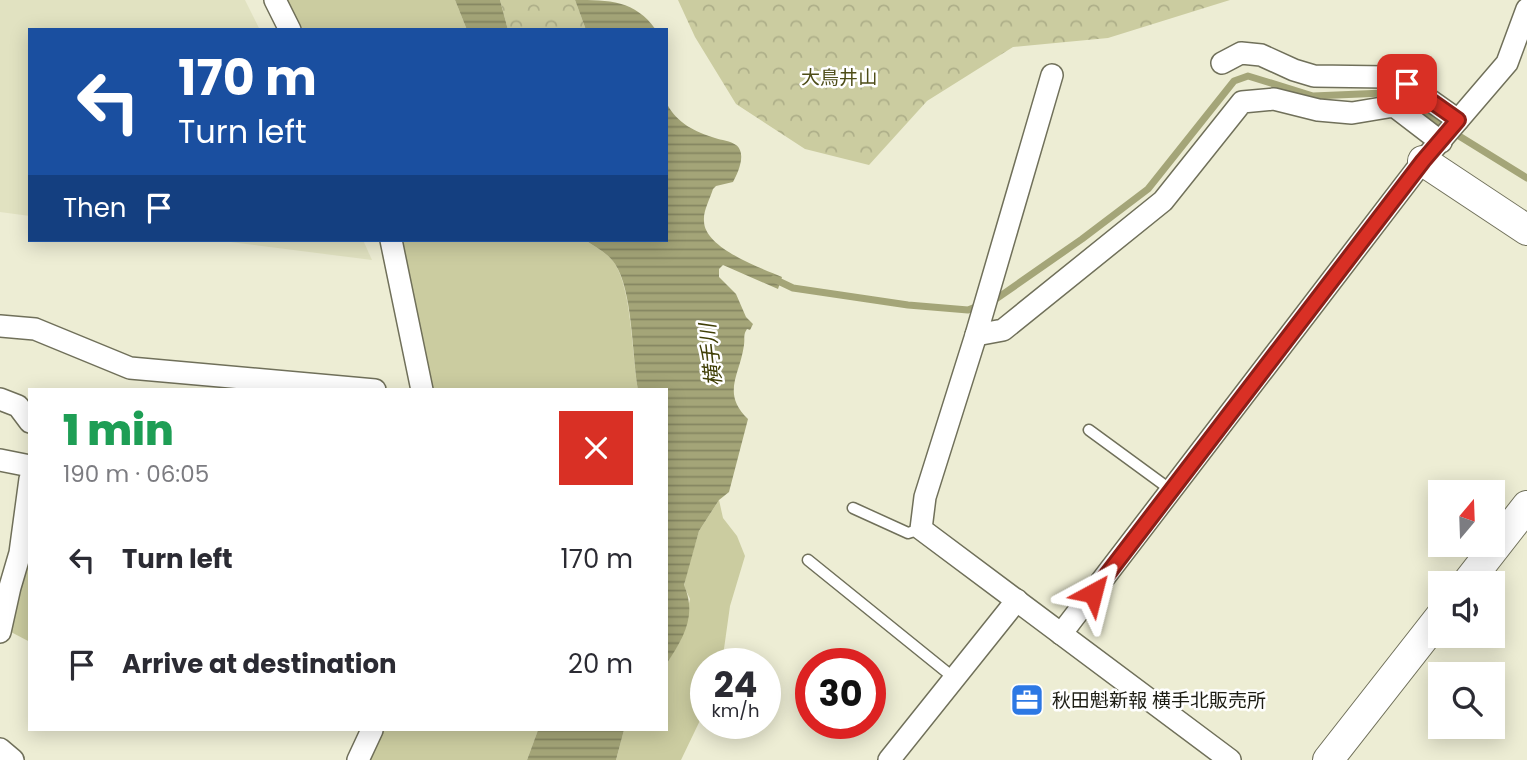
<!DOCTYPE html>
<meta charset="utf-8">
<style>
:root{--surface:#fff;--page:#f7f7f7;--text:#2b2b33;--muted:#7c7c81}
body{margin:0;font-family:Poppins,"Noto Sans JP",sans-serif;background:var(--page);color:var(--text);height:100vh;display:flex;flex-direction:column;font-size:26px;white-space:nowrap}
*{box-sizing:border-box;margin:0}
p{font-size:23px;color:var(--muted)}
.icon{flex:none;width:38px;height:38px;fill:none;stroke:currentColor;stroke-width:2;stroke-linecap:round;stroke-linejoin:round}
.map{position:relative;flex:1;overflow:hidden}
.drawer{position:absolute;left:28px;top:388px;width:640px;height:343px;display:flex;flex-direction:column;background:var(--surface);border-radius:0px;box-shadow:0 4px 18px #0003}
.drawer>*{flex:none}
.top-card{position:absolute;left:28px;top:28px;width:640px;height:214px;border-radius:0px;box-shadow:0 4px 18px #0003;background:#1a4fa0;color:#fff;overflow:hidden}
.needle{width:46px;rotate:19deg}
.tools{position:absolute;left:1428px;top:480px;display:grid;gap:14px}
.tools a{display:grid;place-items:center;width:77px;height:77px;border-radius:0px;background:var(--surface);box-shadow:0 4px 18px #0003;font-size:35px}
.speed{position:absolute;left:690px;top:648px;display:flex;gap:14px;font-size:35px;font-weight:700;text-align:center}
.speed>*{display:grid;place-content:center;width:91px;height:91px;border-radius:50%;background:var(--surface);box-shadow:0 4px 18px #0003;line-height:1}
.speed small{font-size:18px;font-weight:400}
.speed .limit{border:10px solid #d22;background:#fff;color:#111}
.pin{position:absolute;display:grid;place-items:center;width:60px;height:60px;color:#fff;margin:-30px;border-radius:14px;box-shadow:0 4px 10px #0006}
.me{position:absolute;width:77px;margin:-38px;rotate:38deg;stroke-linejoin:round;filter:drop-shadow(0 0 5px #0008)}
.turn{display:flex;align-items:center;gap:24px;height:147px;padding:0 35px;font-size:32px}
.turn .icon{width:91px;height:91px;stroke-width:2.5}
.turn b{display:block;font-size:49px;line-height:60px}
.then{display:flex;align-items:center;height:66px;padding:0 35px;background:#0003;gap:14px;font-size:26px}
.round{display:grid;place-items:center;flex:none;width:74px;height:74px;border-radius:0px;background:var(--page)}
.summary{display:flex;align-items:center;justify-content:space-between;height:119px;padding:0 35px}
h1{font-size:42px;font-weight:800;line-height:52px;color:#1e9e55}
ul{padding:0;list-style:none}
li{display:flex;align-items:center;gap:21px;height:105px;padding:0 35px}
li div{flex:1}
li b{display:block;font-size:26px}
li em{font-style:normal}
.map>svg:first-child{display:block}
.built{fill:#e1e2c1}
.green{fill:#cbcca0}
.forest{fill:url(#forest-crowns)}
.water{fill:url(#water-rules)}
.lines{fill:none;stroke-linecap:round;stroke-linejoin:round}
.stream{stroke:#a4a578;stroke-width:7}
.lane-casing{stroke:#70705a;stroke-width:13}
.street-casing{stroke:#70705a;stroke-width:24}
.secondary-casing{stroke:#70705a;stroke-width:32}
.lane{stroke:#fff;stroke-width:10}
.street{stroke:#fff;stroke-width:21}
.secondary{stroke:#fff;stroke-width:30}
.route-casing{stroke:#8d1f18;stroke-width:18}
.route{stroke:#d93025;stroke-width:12}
.labels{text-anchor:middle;stroke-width:5;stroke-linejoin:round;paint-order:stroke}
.park-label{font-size:19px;fill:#4e4d18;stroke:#fff}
.poi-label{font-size:19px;fill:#1c1c13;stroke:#fff;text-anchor:start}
.water-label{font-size:21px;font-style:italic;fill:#403f06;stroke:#fff}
</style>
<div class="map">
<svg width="1527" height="760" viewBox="0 0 1527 760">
<defs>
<pattern id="forest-crowns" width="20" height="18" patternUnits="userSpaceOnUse" patternTransform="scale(1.75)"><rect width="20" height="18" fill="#cbcca0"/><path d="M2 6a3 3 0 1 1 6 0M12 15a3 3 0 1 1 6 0" fill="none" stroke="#aeaf89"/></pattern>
<pattern id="water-rules" width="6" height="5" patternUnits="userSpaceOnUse" patternTransform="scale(1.75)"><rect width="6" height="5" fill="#a4a578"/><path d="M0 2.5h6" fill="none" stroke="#858661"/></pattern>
</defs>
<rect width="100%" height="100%" fill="#ededd4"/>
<g class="built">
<polygon points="0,0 245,0 260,30 30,30 30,216 0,212"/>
<polygon points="215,240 363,240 372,260"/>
</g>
<g class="green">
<polygon points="275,0 455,0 467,30 290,30"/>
<path d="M391 240H585C595 247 608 253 615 264 632 291 632 357 638 390H422Z"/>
<polygon points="719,500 723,518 737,536 745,556 730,606 722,663 705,663 705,710 681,760 616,760 624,730 667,730 667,663 680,641 690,599 684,586 686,575 699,531"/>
<polygon points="27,554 30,554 30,642 11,632"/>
<polygon points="372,730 538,730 527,760 358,760"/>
</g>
<g class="forest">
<polygon points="500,0 575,0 586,30 508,30"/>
<polygon points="678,0 1230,0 1108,38 1013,47 927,101 869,165 805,149 736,104 695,37"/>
</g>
<g class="water">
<polygon points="455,0 500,0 508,30 467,30"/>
<path d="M575 0C609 0 635 0 656 30H586Z"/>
<path d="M667 104C677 123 695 132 715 138 721 140 731 141 736 145 747 153 738 173 733 182L716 186 713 189C710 199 703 211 704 221 704 248 761 268 782 277L778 289 723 265 719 269V277L736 294 746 317 753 324 750 330 747 329C743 335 745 338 744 345 740 375 721 393 748 419L729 492 719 500 699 531 684 585C697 615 684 637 667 663V390H638C632 357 633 291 615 264 608 253 595 247 585 240H667Z"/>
<polygon points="538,730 624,730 616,760 527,760"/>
</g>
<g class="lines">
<g class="stream">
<polyline points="1409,105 1527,178"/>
<polyline points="774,279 793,288 908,305 968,310 996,299 1082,239 1148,189 1234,81 1248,76 1313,96 1384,93 1399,99"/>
</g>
<defs>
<g id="lane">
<polyline points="1089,430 1171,490"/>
<polyline points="853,508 908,533 921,529"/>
<polyline points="808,560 954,678"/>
</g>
<g id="street">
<polyline points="275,0 290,30"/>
<polyline points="1222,63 1241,53 1261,55 1294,70 1314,76 1387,77 1407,84 1458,120"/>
<polyline points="1052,75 976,335 925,497 921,529 1230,760"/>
<polyline points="391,240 422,390"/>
<polyline points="0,326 35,329 130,368 375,390"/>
<polyline points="976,335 1003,330 1163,201 1242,102 1274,99 1318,110 1352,113 1394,106 1441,142"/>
<polyline points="0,399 18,406 30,422"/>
<polyline points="0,460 30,466"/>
<polyline points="0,632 10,587 20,553 30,479"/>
<polyline points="1061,634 1423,161 1507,63 1527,9"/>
<polyline points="0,749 13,760"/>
<polyline points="358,760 372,730"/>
<polyline points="889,760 1017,600"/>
</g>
<g id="secondary">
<polyline points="1423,161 1527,230"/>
<polyline points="1467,583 1527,506"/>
<polyline points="1328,760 1440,617"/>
</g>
</defs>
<use href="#lane" class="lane-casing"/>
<use href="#street" class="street-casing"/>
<use href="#secondary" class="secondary-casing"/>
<use href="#lane" class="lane"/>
<use href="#street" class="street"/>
<use href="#secondary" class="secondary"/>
</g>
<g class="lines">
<defs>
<polyline id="route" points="1093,593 1423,161 1458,120 1407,84"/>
</defs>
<use href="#route" class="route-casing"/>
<use href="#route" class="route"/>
</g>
<defs>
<symbol id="office-square" viewBox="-11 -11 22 22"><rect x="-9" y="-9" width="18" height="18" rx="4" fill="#2d78e4" stroke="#fff"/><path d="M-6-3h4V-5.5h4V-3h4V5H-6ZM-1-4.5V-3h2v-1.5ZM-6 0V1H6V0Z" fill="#fff"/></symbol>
</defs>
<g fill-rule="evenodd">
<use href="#office-square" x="1008" y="681" width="38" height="38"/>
</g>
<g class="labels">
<g class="park-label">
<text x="839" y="84">大鳥井山</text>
</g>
<g class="poi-label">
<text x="1052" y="707">秋田魁新報 横手北販売所</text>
</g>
<g class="water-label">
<text transform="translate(711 355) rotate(-96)" y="7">横手川</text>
</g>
</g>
</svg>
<div class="tools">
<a><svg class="needle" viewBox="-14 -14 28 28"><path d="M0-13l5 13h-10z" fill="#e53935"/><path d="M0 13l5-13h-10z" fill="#7c7c81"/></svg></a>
<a><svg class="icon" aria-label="sound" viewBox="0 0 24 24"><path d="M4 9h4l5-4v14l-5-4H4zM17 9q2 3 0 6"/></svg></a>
<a><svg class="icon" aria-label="search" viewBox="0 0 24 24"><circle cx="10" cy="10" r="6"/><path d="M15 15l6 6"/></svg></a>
</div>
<div class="speed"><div>24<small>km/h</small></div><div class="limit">30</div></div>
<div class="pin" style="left:1407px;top:84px;background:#d93025"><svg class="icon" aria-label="arrive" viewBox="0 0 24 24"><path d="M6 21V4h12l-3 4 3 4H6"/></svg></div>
<svg class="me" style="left:1093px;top:593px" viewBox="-20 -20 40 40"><path d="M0-17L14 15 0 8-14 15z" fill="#d93025" stroke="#fff" stroke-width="4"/></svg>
<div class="top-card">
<div class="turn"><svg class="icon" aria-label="left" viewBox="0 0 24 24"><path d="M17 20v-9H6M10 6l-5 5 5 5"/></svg><div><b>170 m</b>Turn left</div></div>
<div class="then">Then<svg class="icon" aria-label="arrive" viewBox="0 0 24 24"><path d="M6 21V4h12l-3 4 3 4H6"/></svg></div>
</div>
<section class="drawer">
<div class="summary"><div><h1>1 min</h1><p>190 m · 06:05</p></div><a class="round" style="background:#d93025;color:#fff"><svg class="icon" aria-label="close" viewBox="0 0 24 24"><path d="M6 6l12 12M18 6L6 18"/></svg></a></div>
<ul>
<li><svg class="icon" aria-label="left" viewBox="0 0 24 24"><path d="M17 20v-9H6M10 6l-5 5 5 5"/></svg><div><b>Turn left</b></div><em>170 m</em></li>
<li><svg class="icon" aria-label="arrive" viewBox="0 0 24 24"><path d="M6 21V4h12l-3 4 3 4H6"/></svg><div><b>Arrive at destination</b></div><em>20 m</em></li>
</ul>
</section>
</div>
